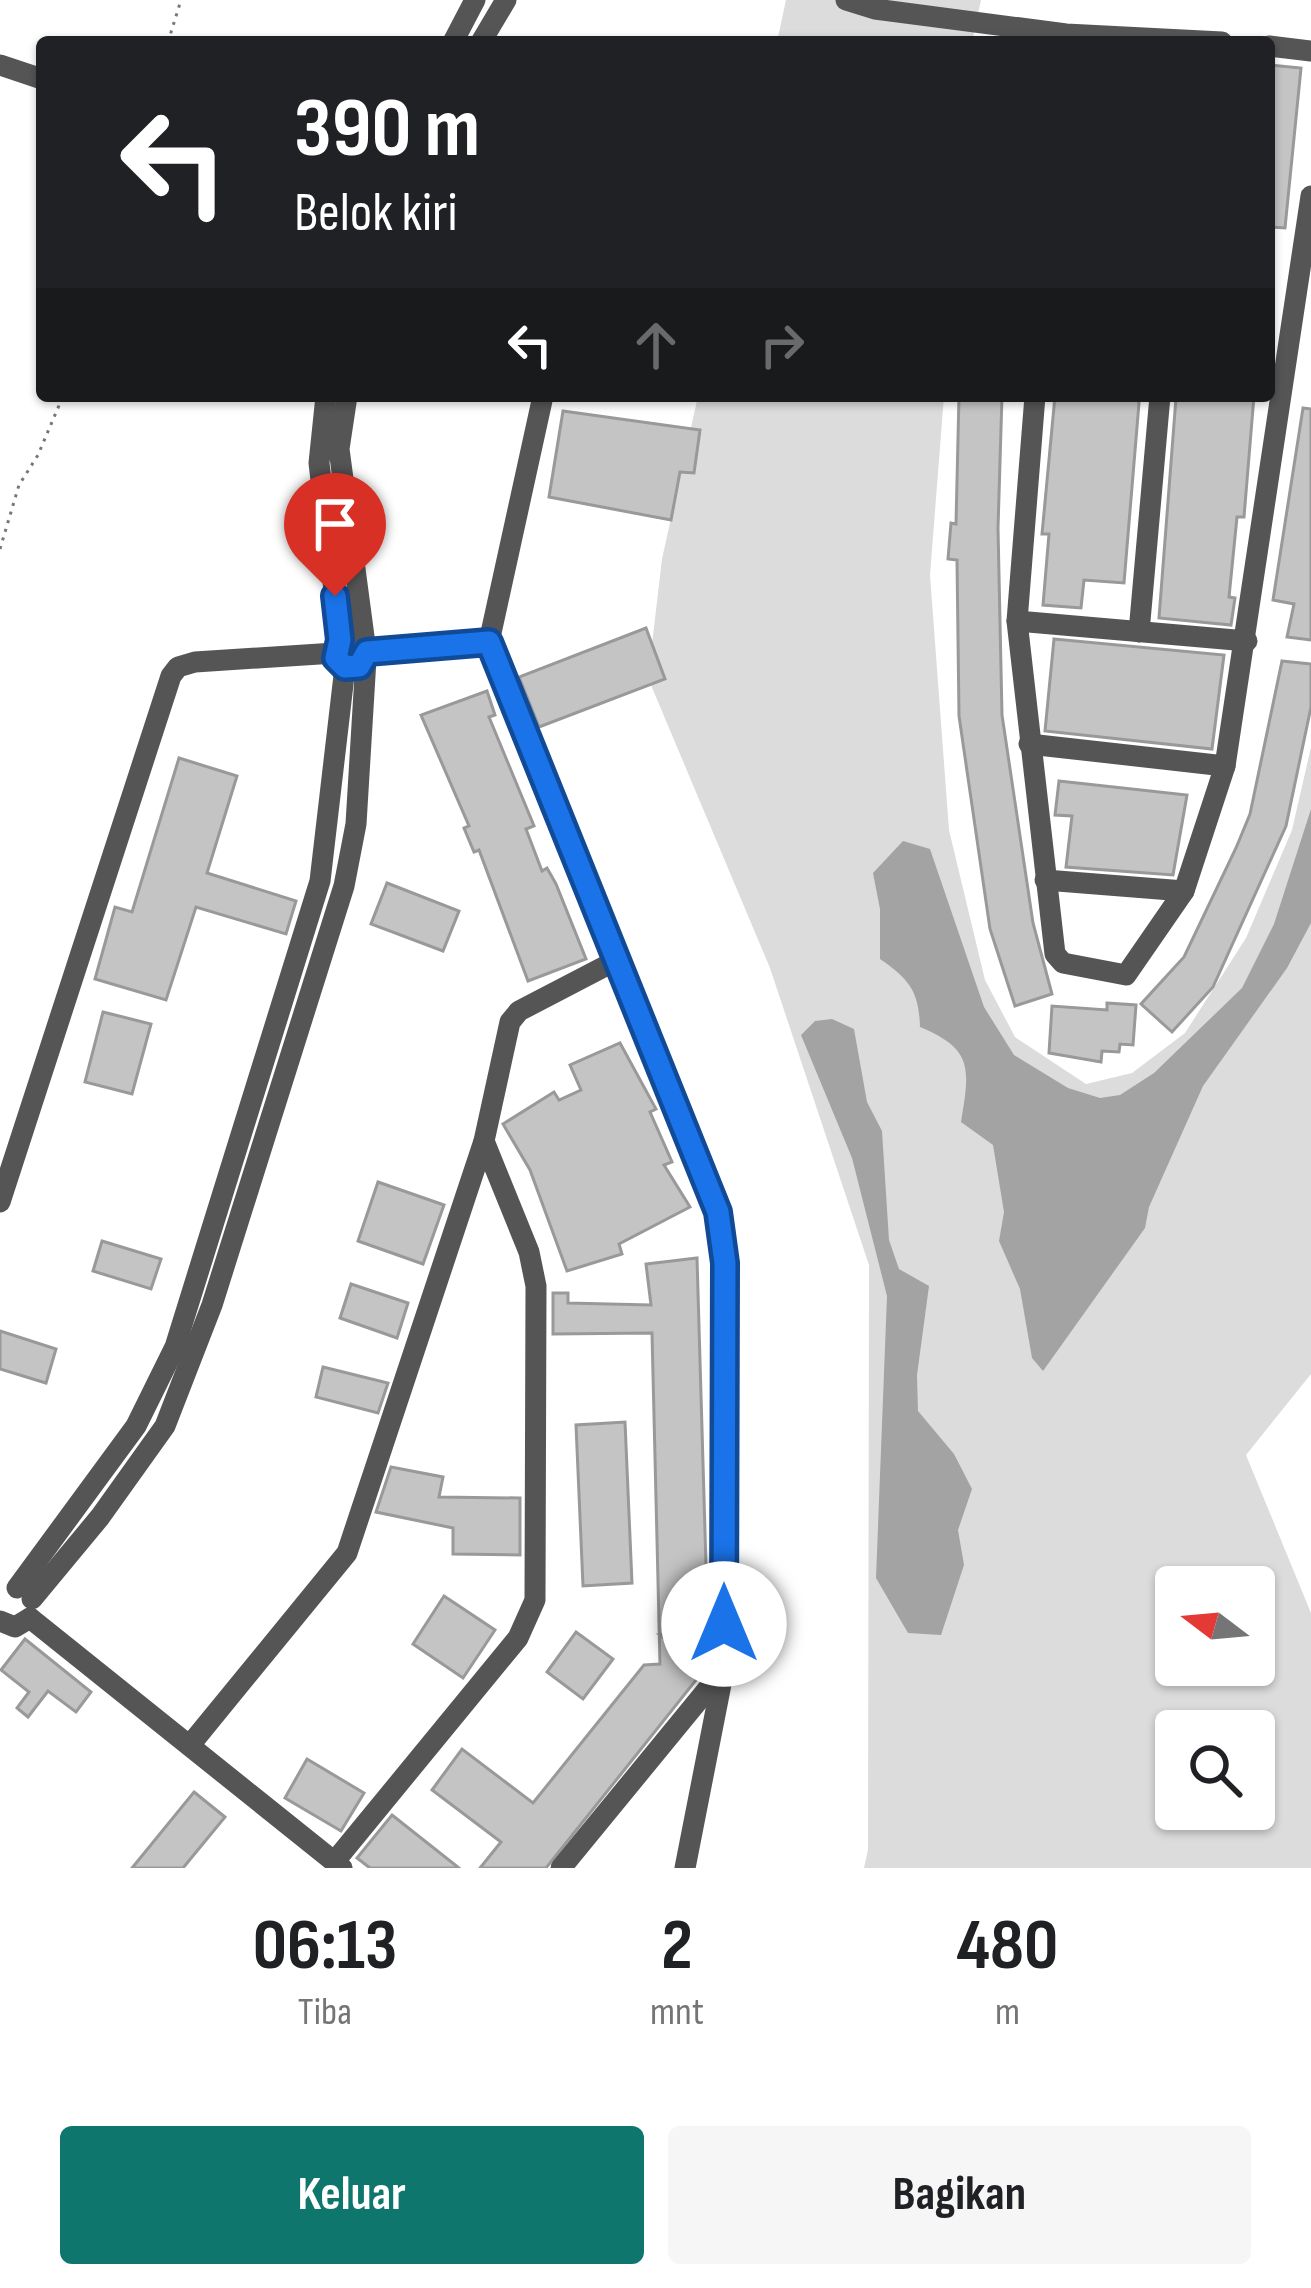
<!DOCTYPE html>
<html lang="id">
<style>
:root{--surface:#fff;--page:#f6f6f6;--text:#202124;--muted:#757577;--accent:#0f766e}
body{margin:0;font-family:"Sofia Sans Condensed",sans-serif;background:var(--page);color:var(--text);height:100vh;display:flex;flex-direction:column;font-size:45px;white-space:nowrap}
*{box-sizing:border-box;margin:0}
p{font-size:39px;color:var(--muted)}
.icon{flex:none;width:66px;height:66px;fill:none;stroke:currentColor;stroke-width:2;stroke-linecap:round;stroke-linejoin:round}
.map{position:relative;height:1868px;overflow:hidden}
.panel{display:flex;flex-direction:column;background:var(--surface);flex:1}
.panel>*{flex:none}
.hud{position:absolute;left:36px;top:36px;width:1239px;height:366px;border-radius:12px;box-shadow:0 3px 9px #0004;background:#202124;color:#fff;overflow:hidden}
.needle{width:78px;rotate:286deg}
.buttons{position:absolute;left:1155px;top:1566px;display:grid;gap:24px}
.buttons a{display:grid;place-items:center;width:120px;height:120px;border-radius:12px;background:var(--surface);box-shadow:0 3px 9px #0004;font-size:60px}
.pin{position:absolute;display:grid;place-items:center;width:102px;height:102px;color:#fff;margin:-123px -51px;border-radius:50% 50% 50% 0;rotate:-45deg;box-shadow:0 0 12px #0007}
.pin .icon{rotate:45deg}
.me{position:absolute;width:132px;margin:-66px;rotate:0deg;stroke-linejoin:round;filter:drop-shadow(0 0 9px #0008)}
.turn{display:flex;align-items:center;gap:42px;height:252px;padding:0 60px;font-size:54px}
.turn .icon{width:156px;height:156px;stroke-width:2.5}
.turn b{display:block;font-size:84px;line-height:102px}
.lanes{display:flex;align-items:center;height:114px;padding:0 60px;background:#0003;justify-content:center;gap:60px;direction:ltr}
.lanes .off{opacity:.35}
.eta{display:flex;justify-content:space-evenly;align-items:center;height:204px;text-align:center}
.eta b{font-size:72px;font-weight:700;line-height:84px}
.primary-button{display:flex;gap:24px;margin-top:auto;padding:24px 60px}
.primary-button a{flex:1;height:138px;border-radius:12px;background:var(--accent);color:#fff;font-size:48px;font-weight:700;line-height:138px;text-align:center}
.primary-button a+a{background:var(--page);color:var(--text)}
.map>svg:first-child{display:block}
.green{fill:#dcdcdc;fill-rule:evenodd}
.water{fill:#a3a3a3}
.building{fill:#c4c4c4;stroke:#999;stroke-width:3}
.lines{fill:none;stroke-linecap:round;stroke-linejoin:round}
.path{stroke:#777;stroke-width:3;stroke-dasharray:3 6;stroke-linecap:butt}
.minor{stroke:#555;stroke-width:21}
.route-casing{stroke:#114b97;stroke-width:30}
.route{stroke:#1a73e8;stroke-width:21}
</style>
<div class="map">
<svg width="1311" height="1868" viewBox="0 0 1311 1868">
<rect width="100%" height="100%" fill="#fff"/>
<g class="green">
<polygon points="786,0 981,0 972,42 777,42"/>
<path d="M698 396H944L930 575 949 830 985 980 1015 1037 1086 1084 1132 1073 1185 1033 1246 938 1292 830 1311 747V1374L1246 1455 1311 1613V1868H864L868 1850 869 1265 770 968 648 678 662 559ZM1176 1587H1254V1665H1176ZM1176 1731H1254V1809H1176Z"/>
</g>
<g class="water">
<path d="M1311 809V923L1287 968 1203 1086 1149 1207 1145 1228 1043 1371 1032 1358 1020 1289 999 1241 1004 1212 993 1145 961 1122C970 1068 973 1049 920 1027 919 991 909 979 880 959V909L873 873 903 841 930 849 984 1007 1014 1055 1068 1088 1100 1098 1120 1095 1154 1073 1242 988 1274 924Z"/>
<polygon points="832,1019 854,1029 867,1102 882,1131 889,1240 899,1269 929,1286 917,1375 918,1411 954,1454 972,1489 958,1530 964,1565 941,1635 908,1633 876,1578 887,1296 852,1158 801,1035 815,1021"/>
</g>
<g class="building">
<polygon points="1269,65 1301,68 1285,228 1269,227"/>
<polygon points="959,396 1002,396 998,528 1002,715 1033,923 1052,994 1015,1006 990,929 959,716 957,560 948,559 951,523 956,524"/>
<polygon points="1055,396 1138,396 1139,403 1124,583 1084,580 1081,608 1043,605 1049,534 1042,534"/>
<polygon points="1254,396 1244,517 1237,517 1229,597 1235,598 1231,625 1159,618 1176,398"/>
<polygon points="1303,408 1311,409 1311,640 1287,637 1294,604 1273,600"/>
<polygon points="563,411 700,430 694,473 680,472 671,520 549,497"/>
<polygon points="646,628 665,679 539,727 519,677"/>
<polygon points="1054,639 1224,655 1212,749 1045,731"/>
<polygon points="1282,661 1311,664 1311,707 1286,826 1213,987 1172,1032 1141,1004 1184,957 1236,848 1250,814"/>
<polygon points="487,691 495,715 489,717 534,826 526,829 542,871 547,868 556,884 586,959 528,981 479,850 474,852 464,828 469,826 421,715"/>
<polygon points="179,758 237,776 207,873 296,901 286,934 196,907 166,1000 95,979 115,907 132,912"/>
<polygon points="1059,781 1187,795 1173,875 1066,867 1072,816 1055,815"/>
<polygon points="387,883 459,911 443,951 371,924"/>
<polygon points="1107,1003 1136,1005 1133,1045 1120,1044 1119,1052 1102,1051 1101,1062 1049,1053 1052,1006 1107,1010"/>
<polygon points="103,1012 151,1024 132,1094 85,1082"/>
<polygon points="620,1043 656,1109 650,1112 672,1162 664,1165 690,1207 619,1244 622,1254 567,1271 530,1170 503,1124 554,1092 559,1100 581,1090 570,1065"/>
<polygon points="378,1182 444,1205 423,1264 358,1241"/>
<polygon points="102,1241 161,1259 151,1289 93,1271"/>
<polygon points="697,1258 708,1634 660,1635 704,1670 546,1868 480,1868 501,1842 432,1790 462,1749 533,1803 644,1665 660,1664 652,1333 553,1334 553,1293 568,1293 568,1303 651,1305 646,1264"/>
<polygon points="351,1284 408,1303 397,1338 340,1318"/>
<polygon points="0,1331 56,1349 46,1383 0,1369"/>
<polygon points="323,1367 388,1383 378,1413 316,1397"/>
<polygon points="625,1422 632,1583 583,1586 576,1425"/>
<polygon points="391,1467 443,1477 439,1497 520,1498 520,1555 453,1554 453,1528 376,1512"/>
<polygon points="444,1596 495,1630 463,1678 413,1644"/>
<polygon points="576,1632 613,1659 583,1699 547,1672"/>
<polygon points="25,1639 91,1692 76,1712 48,1691 28,1717 17,1708 29,1692 1,1670"/>
<polygon points="307,1759 364,1793 341,1831 285,1798"/>
<polygon points="194,1792 225,1817 183,1868 132,1868"/>
<polygon points="392,1815 459,1868 370,1868 357,1858"/>
</g>
<g class="lines">
<g class="path">
<polyline points="168,42 181,0"/>
<polyline points="0,549 19,485 38,455 63,396"/>
</g>
<g class="minor">
<polyline points="846,0 875,9 1066,34 1222,42"/>
<polyline points="453,42 475,0"/>
<polyline points="481,42 506,0"/>
<polyline points="1269,46 1311,51"/>
<polyline points="0,65 42,79"/>
<polyline points="326,396 319,463 340,641"/>
<polyline points="347,396 339,449 365,644"/>
<polyline points="543,396 489,642 718,1212 725,1263 724,1669 685,1868"/>
<polyline points="1035,396 1017,621 1055,954 1063,963 1126,975 1184,891 1225,766 1311,196"/>
<polyline points="1017,621 1247,641"/>
<polyline points="1139,632 1160,396"/>
<polyline points="367,652 489,642"/>
<polyline points="1029,744 1225,766"/>
<polyline points="1045,880 1184,891"/>
<polyline points="0,1202 171,676 178,667 195,662 335,653"/>
<polyline points="17,1588 136,1426 175,1347 320,881 345,667"/>
<polyline points="32,1599 100,1517 165,1426 212,1305 344,886 356,824 366,659"/>
<polyline points="30,1618 342,1868"/>
<polyline points="0,1621 15,1627 30,1618"/>
<polyline points="190,1745 347,1553 484,1141 510,1022 519,1011 617,960"/>
<polyline points="335,1861 518,1638 535,1600 536,1286 529,1252 484,1141"/>
<polyline points="561,1868 720,1674"/>
</g>
</g>
<g class="lines">
<defs>
<polyline id="route" points="335,596 340,640 336,658 345,667 359,666 367,652 489,642 718,1212 725,1263 724,1624"/>
</defs>
<use href="#route" class="route-casing"/>
<use href="#route" class="route"/>
</g>
</svg>
<div class="buttons">
<a><svg class="needle" viewBox="-14 -14 28 28"><path d="M0-13l5 13h-10z" fill="#e53935"/><path d="M0 13l5-13h-10z" fill="#757577"/></svg></a>
<a><svg class="icon" aria-label="search" viewBox="0 0 24 24"><circle cx="10" cy="10" r="6"/><path d="M15 15l6 6"/></svg></a>
</div>
<div class="pin" style="left:335px;top:596px;background:#d93025"><svg class="icon" aria-label="arrive" viewBox="0 0 24 24"><path d="M6 21V4h12l-3 4 3 4H6"/></svg></div>
<svg class="me" style="left:724px;top:1624px" viewBox="-20 -20 40 40"><circle r="19" fill="#fff"/><path d="M0-13L10 11 0 6-10 11z" fill="#1a73e8"/></svg>
<div class="hud">
<div class="turn"><svg class="icon" aria-label="left" viewBox="0 0 24 24"><path d="M17 20v-9H6M10 6l-5 5 5 5"/></svg><div><b>390 m</b>Belok kiri</div></div>
<div class="lanes"><svg class="icon" aria-label="left" viewBox="0 0 24 24"><path d="M17 20v-9H6M10 6l-5 5 5 5"/></svg><svg class="icon off" aria-label="ahead" viewBox="0 0 24 24"><path d="M12 20V5M6 11l6-6 6 6"/></svg><svg class="icon off" aria-label="right" viewBox="0 0 24 24"><path d="M7 20v-9h11M14 6l5 5-5 5"/></svg></div>
</div>
</div>
<section class="panel">
<div class="eta">
<div><b>06:13</b><p>Tiba</p></div>
<div><b>2</b><p>mnt</p></div>
<div><b>480</b><p>m</p></div>
</div>
<div class="primary-button"><a>Keluar</a><a>Bagikan</a></div>
</section>
